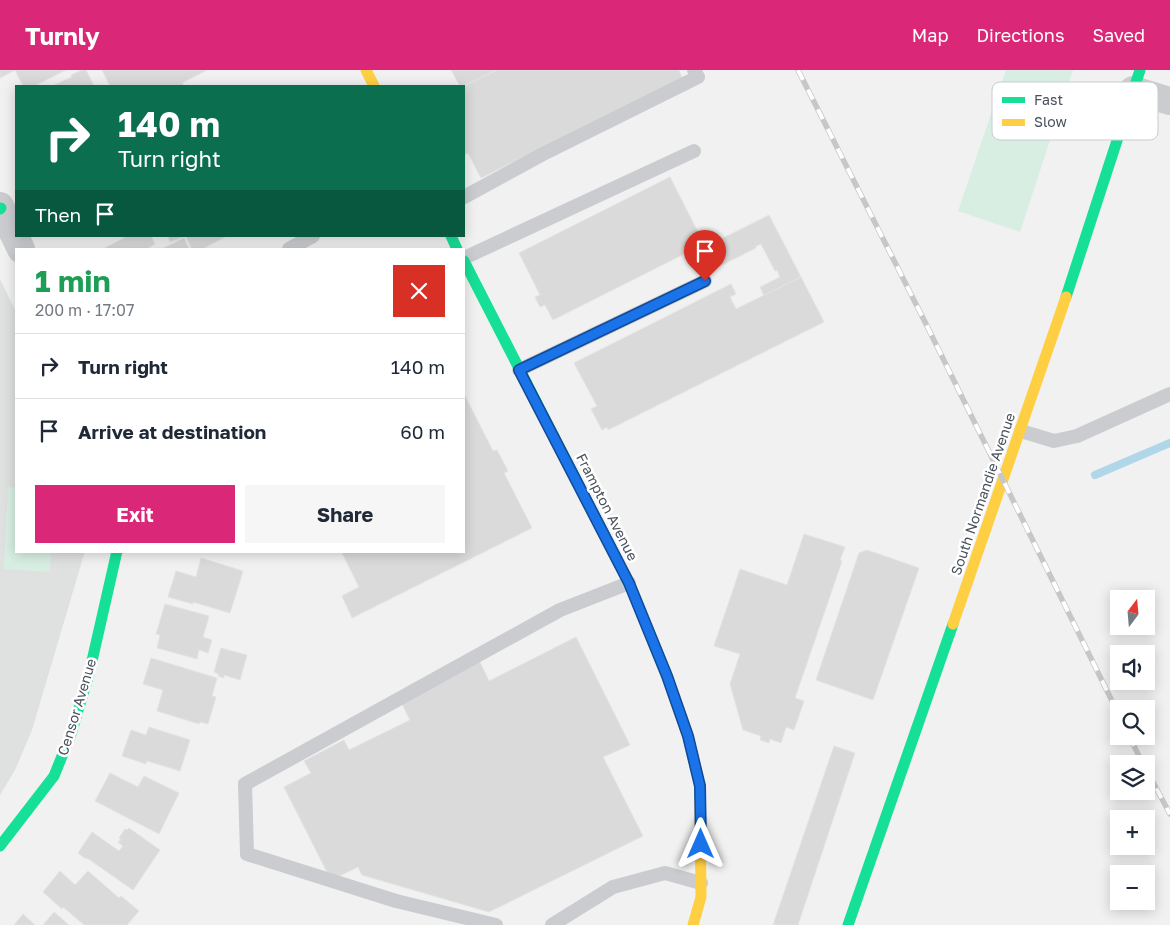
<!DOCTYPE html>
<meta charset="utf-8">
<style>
:root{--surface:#fff;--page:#f6f6f7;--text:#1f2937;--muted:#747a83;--line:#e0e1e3;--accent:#db2777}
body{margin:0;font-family:"Golos Text",sans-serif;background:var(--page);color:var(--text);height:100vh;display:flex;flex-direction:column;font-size:19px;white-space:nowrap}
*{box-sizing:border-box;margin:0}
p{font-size:16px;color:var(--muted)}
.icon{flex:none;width:28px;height:28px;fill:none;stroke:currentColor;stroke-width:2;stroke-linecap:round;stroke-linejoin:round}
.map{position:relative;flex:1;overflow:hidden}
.drawer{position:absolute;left:15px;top:178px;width:450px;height:305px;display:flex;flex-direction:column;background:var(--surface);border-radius:0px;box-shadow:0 2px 12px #0003}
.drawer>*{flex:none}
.top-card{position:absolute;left:15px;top:15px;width:450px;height:152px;border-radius:0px;box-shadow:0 2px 12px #0003;background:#0b6e4f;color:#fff;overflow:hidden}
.needle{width:32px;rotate:16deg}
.fabs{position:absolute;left:1110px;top:520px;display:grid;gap:10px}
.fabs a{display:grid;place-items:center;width:45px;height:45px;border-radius:0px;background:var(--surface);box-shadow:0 2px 12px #0003;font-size:25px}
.pin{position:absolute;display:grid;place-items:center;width:42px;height:42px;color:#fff;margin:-51px -21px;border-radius:50% 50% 50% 0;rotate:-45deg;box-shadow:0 0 5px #0007}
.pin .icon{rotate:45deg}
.me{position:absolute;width:55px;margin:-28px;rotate:0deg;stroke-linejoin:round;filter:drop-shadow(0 0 4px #0008)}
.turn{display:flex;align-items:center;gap:18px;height:105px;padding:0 20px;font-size:22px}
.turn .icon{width:65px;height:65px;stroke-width:2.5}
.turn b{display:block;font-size:35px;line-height:42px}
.then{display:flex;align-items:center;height:48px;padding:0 20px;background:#0003;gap:10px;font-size:19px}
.round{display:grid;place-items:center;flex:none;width:52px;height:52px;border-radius:0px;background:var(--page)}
.head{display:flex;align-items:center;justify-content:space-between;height:85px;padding:0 20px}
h1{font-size:30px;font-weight:700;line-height:38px;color:#1e9e55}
.primary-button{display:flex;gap:10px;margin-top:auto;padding:10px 20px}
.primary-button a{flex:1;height:58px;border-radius:0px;background:var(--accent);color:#fff;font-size:20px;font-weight:700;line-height:58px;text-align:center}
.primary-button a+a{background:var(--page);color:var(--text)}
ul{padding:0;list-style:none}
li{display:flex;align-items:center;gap:15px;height:65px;padding:0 20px;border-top:1px solid var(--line)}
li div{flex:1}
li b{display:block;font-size:19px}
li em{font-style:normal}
header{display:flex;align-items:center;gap:30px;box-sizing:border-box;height:70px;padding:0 25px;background:var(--accent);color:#fff}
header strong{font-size:24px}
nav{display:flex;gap:28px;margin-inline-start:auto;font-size:18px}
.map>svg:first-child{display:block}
.education{fill:#dfe0e0}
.green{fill:#d8eee3}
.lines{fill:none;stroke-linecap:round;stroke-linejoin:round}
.stream{stroke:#afd6e9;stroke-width:8}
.building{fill:#dadadb;stroke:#e3e3e4}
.lane{stroke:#cbcccf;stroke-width:14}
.street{stroke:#cbcccf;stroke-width:28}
.fast{stroke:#16e098;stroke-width:11}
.slow{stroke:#ffcf43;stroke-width:11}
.rail-casing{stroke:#c6c7c9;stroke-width:5.5}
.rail{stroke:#fff;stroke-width:4;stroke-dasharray:11;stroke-linecap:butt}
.route-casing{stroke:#114b97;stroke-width:12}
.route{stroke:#1a73e8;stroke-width:9}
.labels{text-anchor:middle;stroke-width:5;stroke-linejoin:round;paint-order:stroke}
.street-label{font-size:14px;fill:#49515c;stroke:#fff}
.key{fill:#fff;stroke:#c8cbce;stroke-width:1}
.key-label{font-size:14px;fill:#49515c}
</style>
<header>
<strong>Turnly</strong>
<nav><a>Map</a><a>Directions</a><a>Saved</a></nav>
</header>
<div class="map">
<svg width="1170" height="855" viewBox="0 0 1170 855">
<rect width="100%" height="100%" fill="#f1f1f1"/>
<polygon class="education" points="0,209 16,242 16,481 85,481 32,660 15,700 0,725"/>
<g class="green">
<polygon points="1006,0 1073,0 1020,162 958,141"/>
<polygon points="8,417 16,418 16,481 51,481 50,502 4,499"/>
</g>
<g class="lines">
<polyline class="stream" points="1095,405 1170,373"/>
</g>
<g class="building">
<polygon points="0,0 66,0 34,16 23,16 15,0 0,8"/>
<polygon points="82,0 86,0 94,16 52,16 72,7 71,5"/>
<polygon points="102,0 207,0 182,13 184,16 110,16"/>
<polygon points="451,0 497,0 464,16 460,16"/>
<polygon points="497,0 679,0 682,8 481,108 468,83 464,85 464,16"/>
<polygon points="670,107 704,174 553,250 545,235 540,237 535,227 540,225 519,183"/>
<polygon points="769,145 801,207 764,226 760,217 780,207 777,200 775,201 761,174 756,176 756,178 716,198 705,177"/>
<polygon points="128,166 151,166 155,174 146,179 103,179"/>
<polygon points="168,166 182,166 182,167 170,172"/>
<polygon points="186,166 227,166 202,179 192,179"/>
<polygon points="184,168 189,179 162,179"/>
<polygon points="801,207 824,252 608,360 607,357 602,360 591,339 597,336 574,293 731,214 736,224 730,227 736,239"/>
<polygon points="464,324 493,381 497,380 508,401 504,403 532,458 352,548 342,526 359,517 341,481 464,481"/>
<polygon points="804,464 845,477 840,490 842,491 795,628 804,631 794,660 786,657 781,673 770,669 769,673 760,670 761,666 743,660 730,614 740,584 714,576 740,499 787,515"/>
<polygon points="867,480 919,498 873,630 816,610 859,483"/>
<polygon points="201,488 243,501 230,543 193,532 193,534 168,527 176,501 196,507"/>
<polygon points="165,534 209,546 203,567 212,570 208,583 199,580 197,589 157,578 160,565 156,564"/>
<polygon points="576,567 630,675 603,687 643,766 489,842 362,805 358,797 331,810 284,717 311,703 304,691 344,670 349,680 410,650 400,630 479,590 489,611"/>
<polygon points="221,578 247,585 240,610 224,605 224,608 218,606 219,604 214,602"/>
<polygon points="151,588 217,608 212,626 216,627 208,654 200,652 199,654 157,641 163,620 143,614"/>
<polygon points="149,657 190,670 180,701 147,691 146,694 122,686 131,660 146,665"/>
<polygon points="834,676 855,683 798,855 773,855"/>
<polygon points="110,703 138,717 144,706 179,723 159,764 95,731"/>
<polygon points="129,758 160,780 133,820 87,788 86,789 78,783 92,762 119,781 123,776 118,772 121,770 119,768 125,759 127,760"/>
<polygon points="60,801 75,815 88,801 119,828 121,826 139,841 127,855 84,855 63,837 62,839 43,822"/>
<polygon points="54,842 69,855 43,855"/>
<polygon points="23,844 35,855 14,855"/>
</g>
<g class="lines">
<g class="lane">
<polyline points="464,127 543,84 698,7 694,0"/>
<polyline points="289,179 313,166"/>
<polyline points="464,188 694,81"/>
<polyline points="519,300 705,211"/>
<polyline points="1021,361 1054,371 1077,366 1170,324"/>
<polyline points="496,855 396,831 247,784 245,714 560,540 629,513"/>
<polyline points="552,855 613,817 665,803 701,813"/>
</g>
<g class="street">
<polyline points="1133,20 1170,31"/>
<polyline points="0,136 21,179"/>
</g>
<g class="fast">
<polyline points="0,139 1,138"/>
<polyline points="451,166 457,179"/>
<polyline points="464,191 629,513 667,606 688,666 700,716 700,728"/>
<polyline points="1066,227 1140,0"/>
<polyline points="0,776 54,706 71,664 89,604 117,481"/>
<polyline points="848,855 953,554"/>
</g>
<g class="slow">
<polyline points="366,0 374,16"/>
<polyline points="953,554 1066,227"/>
<polyline points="693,855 701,827 700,728"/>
</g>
<defs>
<g id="rail">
<polyline points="798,0 925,252 1119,645"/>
<polyline points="1129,666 1143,694"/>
<polyline points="1146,699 1170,744"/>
</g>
</defs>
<use href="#rail" class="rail-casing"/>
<use href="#rail" class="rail"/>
</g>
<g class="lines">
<defs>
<polyline id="route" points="701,774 700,716 688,666 667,606 629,513 519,300 705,211"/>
</defs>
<use href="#route" class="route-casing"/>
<use href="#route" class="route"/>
</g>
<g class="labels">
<g class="street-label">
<text transform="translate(983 424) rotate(-71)" y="5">South Normandie Avenue</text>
<text transform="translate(607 437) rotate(63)" y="5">Frampton Avenue</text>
<text transform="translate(77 637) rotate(-73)" y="5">Censor Avenue</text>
</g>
</g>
<rect x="992" y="12" width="166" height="58" rx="8" class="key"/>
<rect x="1002" y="27" width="23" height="6" fill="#16e098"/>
<rect x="1002" y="49" width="23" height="7" fill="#ffcf43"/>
<g class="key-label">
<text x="1034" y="35">Fast</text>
<text x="1034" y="57">Slow</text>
</g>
</svg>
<div class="fabs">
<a><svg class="needle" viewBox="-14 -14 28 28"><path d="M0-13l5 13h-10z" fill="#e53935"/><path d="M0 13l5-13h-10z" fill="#747a83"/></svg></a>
<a><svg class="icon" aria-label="sound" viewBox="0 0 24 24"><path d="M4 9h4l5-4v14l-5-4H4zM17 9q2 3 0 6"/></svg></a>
<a><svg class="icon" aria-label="search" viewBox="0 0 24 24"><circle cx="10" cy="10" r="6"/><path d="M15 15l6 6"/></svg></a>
<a><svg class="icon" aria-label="layers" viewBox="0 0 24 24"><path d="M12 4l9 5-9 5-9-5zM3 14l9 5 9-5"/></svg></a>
<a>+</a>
<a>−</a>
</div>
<div class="pin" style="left:705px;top:211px;background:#d93025"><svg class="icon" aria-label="arrive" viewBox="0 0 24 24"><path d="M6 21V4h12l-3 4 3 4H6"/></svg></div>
<svg class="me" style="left:701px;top:774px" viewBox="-20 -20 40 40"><path d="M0-17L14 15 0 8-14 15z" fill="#1a73e8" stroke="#fff" stroke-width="4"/></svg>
<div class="top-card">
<div class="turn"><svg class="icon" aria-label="right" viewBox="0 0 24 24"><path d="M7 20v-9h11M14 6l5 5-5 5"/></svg><div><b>140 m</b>Turn right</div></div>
<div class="then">Then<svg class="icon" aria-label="arrive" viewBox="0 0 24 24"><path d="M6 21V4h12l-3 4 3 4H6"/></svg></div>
</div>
<section class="drawer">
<div class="head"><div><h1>1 min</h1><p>200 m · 17:07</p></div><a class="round" style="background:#d93025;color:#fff"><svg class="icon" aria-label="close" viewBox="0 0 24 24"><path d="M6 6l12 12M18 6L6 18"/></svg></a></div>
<ul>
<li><svg class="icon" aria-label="right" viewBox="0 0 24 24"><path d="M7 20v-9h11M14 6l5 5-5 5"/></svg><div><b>Turn right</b></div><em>140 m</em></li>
<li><svg class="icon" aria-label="arrive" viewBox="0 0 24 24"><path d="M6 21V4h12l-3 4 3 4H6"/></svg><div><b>Arrive at destination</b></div><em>60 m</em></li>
</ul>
<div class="primary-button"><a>Exit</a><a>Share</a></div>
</section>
</div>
